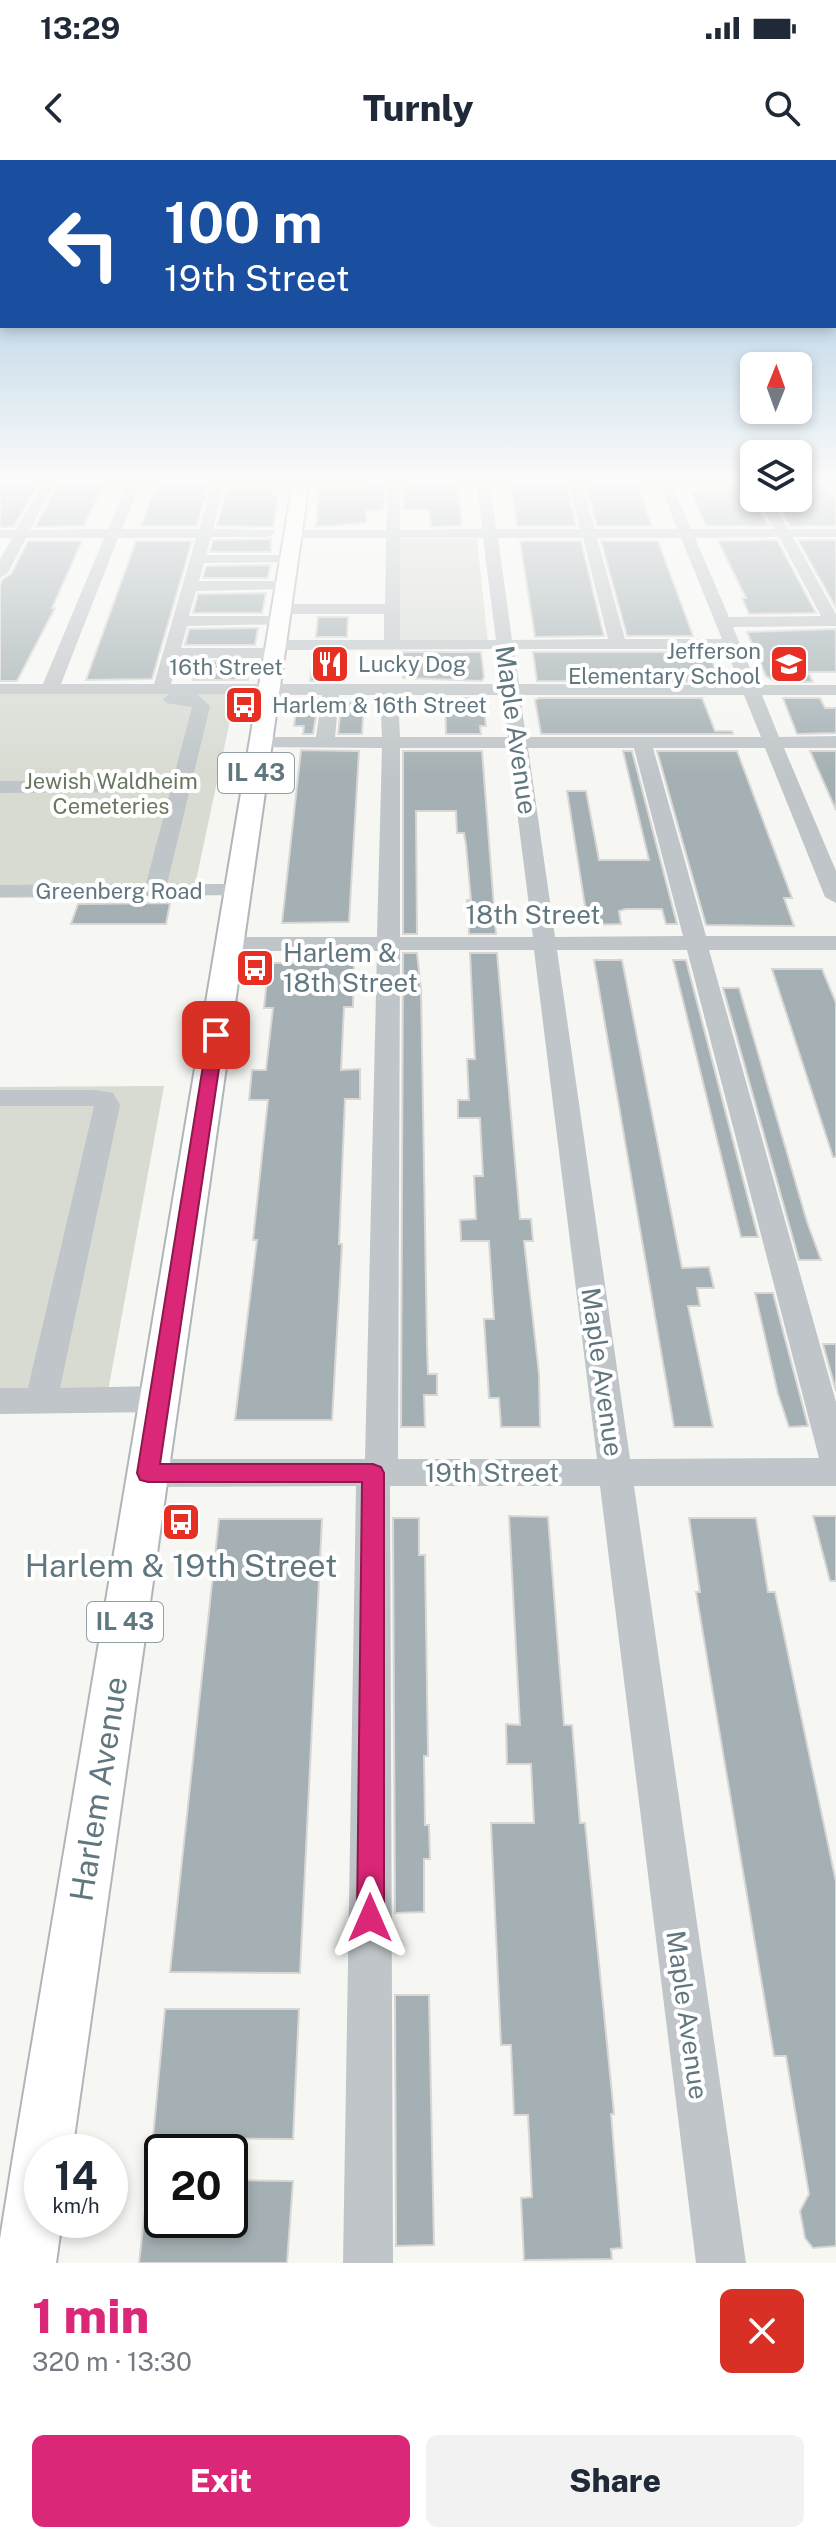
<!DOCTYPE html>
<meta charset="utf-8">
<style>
:root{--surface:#fff;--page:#f2f2f3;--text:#1f2937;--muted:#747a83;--accent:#db2777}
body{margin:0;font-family:"Public Sans",sans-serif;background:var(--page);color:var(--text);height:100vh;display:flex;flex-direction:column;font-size:30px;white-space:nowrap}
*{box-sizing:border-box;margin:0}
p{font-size:26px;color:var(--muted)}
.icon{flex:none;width:44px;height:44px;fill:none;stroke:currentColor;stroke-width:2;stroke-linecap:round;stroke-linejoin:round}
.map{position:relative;height:2103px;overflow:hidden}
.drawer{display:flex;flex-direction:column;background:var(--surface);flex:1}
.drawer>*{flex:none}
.banner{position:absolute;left:0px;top:0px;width:836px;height:168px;box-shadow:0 4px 12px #0003;background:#1a4fa0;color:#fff;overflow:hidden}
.needle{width:52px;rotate:1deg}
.tools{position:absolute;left:740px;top:192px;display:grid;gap:16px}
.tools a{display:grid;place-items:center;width:72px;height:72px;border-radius:12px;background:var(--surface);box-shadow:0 4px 12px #0003;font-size:40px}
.speed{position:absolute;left:24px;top:1974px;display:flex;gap:16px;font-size:40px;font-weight:700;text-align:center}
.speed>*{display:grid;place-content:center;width:104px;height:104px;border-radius:50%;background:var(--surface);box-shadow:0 4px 12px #0003;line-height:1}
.speed small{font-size:20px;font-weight:400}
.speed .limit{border:4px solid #111;border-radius:12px;background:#fff;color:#111}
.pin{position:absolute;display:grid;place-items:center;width:68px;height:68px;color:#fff;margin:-34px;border-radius:16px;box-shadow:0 4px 12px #0006}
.me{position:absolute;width:88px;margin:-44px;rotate:0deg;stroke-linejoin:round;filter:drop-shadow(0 0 6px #0008)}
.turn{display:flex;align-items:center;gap:28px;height:168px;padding:0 32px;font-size:36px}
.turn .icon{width:104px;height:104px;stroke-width:2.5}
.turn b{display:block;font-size:56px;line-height:68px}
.round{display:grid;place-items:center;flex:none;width:84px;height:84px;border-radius:12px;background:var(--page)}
.overview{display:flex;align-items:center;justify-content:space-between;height:136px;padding:0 32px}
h1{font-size:48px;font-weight:800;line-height:60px;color:var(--accent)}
.action{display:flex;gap:16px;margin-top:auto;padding:16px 32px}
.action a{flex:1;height:92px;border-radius:12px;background:var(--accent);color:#fff;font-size:32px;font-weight:800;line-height:92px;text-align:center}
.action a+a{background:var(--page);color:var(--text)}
.status{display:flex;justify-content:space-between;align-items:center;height:56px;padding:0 40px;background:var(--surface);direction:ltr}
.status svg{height:22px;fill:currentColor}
header{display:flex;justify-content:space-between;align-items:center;height:104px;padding:0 32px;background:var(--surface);font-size:36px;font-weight:800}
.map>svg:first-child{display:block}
.green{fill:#d7dbd2}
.building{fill:#a4b0b3;stroke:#d8d7d5;stroke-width:2}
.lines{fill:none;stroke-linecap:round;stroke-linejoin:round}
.major-casing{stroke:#aeb6b9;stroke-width:4}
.minor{fill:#bfc5c8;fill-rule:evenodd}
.major{fill:#fff;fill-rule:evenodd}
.route{fill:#db2777;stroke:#8e194d;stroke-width:2}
.labels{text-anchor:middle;stroke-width:8;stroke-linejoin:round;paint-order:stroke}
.far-poi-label{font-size:22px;fill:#61777f;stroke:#fff;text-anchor:start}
.far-street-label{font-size:22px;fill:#61777f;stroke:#fff}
.far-park-label{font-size:22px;fill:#677760;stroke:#fff}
.shield{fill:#fff;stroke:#90a0a5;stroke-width:2}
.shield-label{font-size:24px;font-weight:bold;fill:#61777f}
.street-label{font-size:26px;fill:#61777f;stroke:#fff}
.poi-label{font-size:26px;fill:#61777f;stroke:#fff;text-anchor:start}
.near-poi-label{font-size:32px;fill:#61777f;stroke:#fff}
.near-street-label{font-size:32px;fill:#61777f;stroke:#fff}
</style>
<div class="status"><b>13:29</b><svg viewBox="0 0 49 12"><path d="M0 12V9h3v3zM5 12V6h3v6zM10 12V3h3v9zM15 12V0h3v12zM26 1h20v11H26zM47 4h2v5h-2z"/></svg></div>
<header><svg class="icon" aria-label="back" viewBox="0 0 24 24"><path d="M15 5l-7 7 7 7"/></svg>Turnly<svg class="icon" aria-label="search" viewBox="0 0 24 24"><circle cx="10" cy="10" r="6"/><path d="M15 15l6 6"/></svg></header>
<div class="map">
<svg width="836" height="2103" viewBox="0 0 836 2103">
<rect width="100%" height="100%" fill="#f6f6f3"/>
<g class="green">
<polygon points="397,379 477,379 488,484 397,485"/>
<polygon points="236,532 194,730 200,736 0,738 0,533"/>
<polygon points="164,926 108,1231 0,1250 0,927"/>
</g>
<g class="building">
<polygon points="59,322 105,322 84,366 35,367"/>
<polygon points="157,322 209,323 197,366 141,366"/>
<polygon points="366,322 385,322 384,350 366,351 366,363 316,367 319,328 365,328"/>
<polygon points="404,322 458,322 462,366 431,367 429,350 403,350"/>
<polygon points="510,322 566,322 576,366 517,366"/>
<polygon points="585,322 637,322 652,366 597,366"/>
<polygon points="726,322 748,322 754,327 754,340 769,366 706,366 691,331 731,331"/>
<polygon points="800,322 824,322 836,340 836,366 790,366 775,340 811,340"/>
<polygon points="0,323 39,323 14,367 0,367"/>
<polygon points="228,323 237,323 236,327 274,326 273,335 279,335 273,367 217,366"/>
<polygon points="271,379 271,392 210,392 213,380"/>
<polygon points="777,380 816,453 749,454 742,438 746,438 718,381"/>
<polygon points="798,380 836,380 836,448"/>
<polygon points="28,381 82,381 52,448 55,448 17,521 0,521 0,427 2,420 11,414"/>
<polygon points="136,381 192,381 152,519 86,520"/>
<polygon points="520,381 581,381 604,476 535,477"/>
<polygon points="601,381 658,381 693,476 627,476"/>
<polygon points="270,405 268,418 203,418 206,406"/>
<polygon points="266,433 262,453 193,453 198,434"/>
<polygon points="318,457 348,457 347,477 316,477"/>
<polygon points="258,468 255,485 185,485 189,469"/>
<polygon points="836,469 836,512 808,512 813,522 776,522 766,516 747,472"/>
<polygon points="403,492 481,492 484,517 482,521 403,518"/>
<polygon points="533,492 709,492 718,517 695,517 697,522 537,521"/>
<polygon points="314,493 347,493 345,521 310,521"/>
<polygon points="180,501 252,501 248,520 193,520 196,510 178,510"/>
<polygon points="308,538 319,538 313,574 303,574 304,566 294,566 297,542 307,542"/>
<polygon points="342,538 345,538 344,542 364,542 362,574 338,574"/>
<polygon points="445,538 483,538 486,566 480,566 481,574 446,574"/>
<polygon points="539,538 702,538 715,571 732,571 733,574 541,574 535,540"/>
<polygon points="783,538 820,538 825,548 836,548 836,573 797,574"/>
<polygon points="301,590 359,591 349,762 282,763"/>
<polygon points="403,591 482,591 496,774 469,774 467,740 471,740 466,685 464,673 457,673 456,651 416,651 417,774 403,774"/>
<polygon points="623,591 632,591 677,764 666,764 662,749 626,749 619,751 621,764 588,765 567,631 586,631 599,700 649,700"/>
<polygon points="657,591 737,591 792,738 784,738 794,766 706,765"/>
<polygon points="810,591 836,591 836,650"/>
<polygon points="170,743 166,764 71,764 78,744"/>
<polygon points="403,793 417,793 421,830 427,1186 428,1214 437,1214 437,1235 424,1235 425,1267 401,1267"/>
<polygon points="470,793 497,793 520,1059 531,1059 533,1081 524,1081 539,1214 540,1267 501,1267 499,1238 489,1238 484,1159 494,1159 489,1081 461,1081 460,1060 476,1059 474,1016 483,1016 480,958 458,958 458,940 469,940 467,899 475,899"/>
<polygon points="594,800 622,800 682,1108 709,1107 714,1128 697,1128 700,1146 688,1146 713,1267 674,1267"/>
<polygon points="673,800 686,800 758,1077 741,1077"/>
<polygon points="269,803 354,803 353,847 344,847 341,910 360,909 360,939 345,939 339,1084 342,1084 332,1260 235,1260 257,1080 253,1080 268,940 249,940 252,910 266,910 273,848 264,848"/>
<polygon points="772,809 822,809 836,843 836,997 833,997"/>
<polygon points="723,828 739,828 807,1062 821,1100 799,1100"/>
<polygon points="755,1133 773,1133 808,1266 789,1267 778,1234"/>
<polygon points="823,1184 836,1184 836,1231"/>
<polygon points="509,1356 548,1357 564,1565 572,1565 580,1663 585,1663 614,1954 611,1954 622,2088 611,2089 612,2099 524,2100 521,2038 532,2037 528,1955 514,1955 511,1885 501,1885 491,1663 534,1663 531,1604 507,1604 506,1564 520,1565"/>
<polygon points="813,1356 836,1356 836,1421 830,1421"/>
<polygon points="393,1358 419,1358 419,1395 425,1395 428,1596 424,1596 425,1665 429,1665 430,1699 424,1699 424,1752 395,1753"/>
<polygon points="689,1358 756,1358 768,1432 775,1432 836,1722 836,2086 813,2088 805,2078 800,2051 809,2034 786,1896 774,1896 696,1432 700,1432"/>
<polygon points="219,1359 322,1359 300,1813 170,1812"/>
<polygon points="395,1835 429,1835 434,2085 396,2086"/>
<polygon points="165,1849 299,1849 293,1979 153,1978"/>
<polygon points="149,2016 162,2017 162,2060 230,2060 230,2020 293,2021 287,2103 139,2103"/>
</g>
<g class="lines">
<defs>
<polygon id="major" points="293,322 309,322 72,1992 42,1992 42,2060 62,2060 56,2103 0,2103 0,2079 13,1997"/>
</defs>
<use href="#major" class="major-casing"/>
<g class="minor">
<path d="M43 322H56L30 370 108 369 128 322H141L122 369H199L212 322H225L213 369 273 370 275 373 268 377H211L206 395H289L294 396V402L204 403 199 421H285L290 423V429L196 431 189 456H280L288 461 286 464 187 466 181 488H270V482L276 480H384V454H282L274 449 282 444H385L386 378H293L286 374 293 370H386L388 322H401L400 370 482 369 477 322H490L496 369H580L569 322H582L595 369H677L659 322H671L691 369H774L757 338H771L788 369H836V377H793L836 454V466L733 467 757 525H836V535H762L779 577 836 576V588H784L836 711V743L825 737 765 588H653L706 776H836V790H709L836 1242V1326H634L746 2103H696L600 1326H390L393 2103H343L356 1326 148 1327 136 1323 131 1313 136 1303 148 1299H365L377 791H230L222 789 219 784 222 779 230 777H377L382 588 254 587 252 583 254 579 261 577H316L322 535 197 534 210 546 167 724H238L246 725 249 730 246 735 0 737V725L146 724 170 632 0 633V621L173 620 192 547 166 543 163 539 169 534H0V524H43L104 378H26L8 413 0 418V399L12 378H0V370H16ZM779 377 821 456 729 457 695 378ZM118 378H196L154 524H61ZM400 378H483L496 480H400ZM498 378H583L608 479 512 480ZM597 378H681L722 479H625ZM497 489 501 524H171L178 498H275L281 497V490ZM514 489H726L740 525 519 524ZM339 535H380L382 577H335ZM398 535H503L508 577H400ZM520 535H744L761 577H526ZM400 588H509L533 777H400ZM528 588H634L683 776 555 777ZM400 790H534L597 1299H398ZM557 790H687L819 1298 630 1299Z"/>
<polygon points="0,930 95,930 113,933 120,945 60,1228 159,1226 170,1230 175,1239 170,1248 159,1252 0,1254 0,1228 28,1228 94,946 0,946"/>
</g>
<use href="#major" class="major"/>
</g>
<linearGradient id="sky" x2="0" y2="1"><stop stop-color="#93bbda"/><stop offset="0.52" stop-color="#fbfbfa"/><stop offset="1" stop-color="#fbfbfa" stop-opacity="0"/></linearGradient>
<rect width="836" height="616" fill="url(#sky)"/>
<polygon class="route" points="216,871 224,875 160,1304 373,1304 381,1307 384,1313 384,1758 380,1768 370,1772 361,1768 357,1758 362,1322 148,1322 140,1320 137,1313 208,875"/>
<defs>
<symbol id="restaurant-square" viewBox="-11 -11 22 22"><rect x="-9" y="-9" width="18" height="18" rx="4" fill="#e73023" stroke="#fff"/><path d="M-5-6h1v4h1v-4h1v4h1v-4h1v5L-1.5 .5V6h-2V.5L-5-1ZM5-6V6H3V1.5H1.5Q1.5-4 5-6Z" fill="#fff"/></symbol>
<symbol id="school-square" viewBox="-11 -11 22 22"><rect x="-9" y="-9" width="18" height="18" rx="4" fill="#e73023" stroke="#fff"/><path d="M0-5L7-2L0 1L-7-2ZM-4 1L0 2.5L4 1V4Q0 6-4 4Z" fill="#fff"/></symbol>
<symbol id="bus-square" viewBox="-11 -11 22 22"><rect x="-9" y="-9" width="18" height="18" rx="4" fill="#e73023" stroke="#fff"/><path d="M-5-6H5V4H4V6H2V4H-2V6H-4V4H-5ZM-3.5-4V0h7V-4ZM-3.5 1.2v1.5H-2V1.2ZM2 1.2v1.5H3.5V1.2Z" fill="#fff"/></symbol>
</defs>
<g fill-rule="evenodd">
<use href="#restaurant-square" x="308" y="482" width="44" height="44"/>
<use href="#school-square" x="767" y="482" width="44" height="44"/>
<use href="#bus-square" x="222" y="523" width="44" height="44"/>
<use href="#bus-square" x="233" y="786" width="44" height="44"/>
<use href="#bus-square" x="159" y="1340" width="44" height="44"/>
</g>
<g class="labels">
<g class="far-poi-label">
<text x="761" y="499" text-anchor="end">Jefferson<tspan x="761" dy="25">Elementary School</tspan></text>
<text x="358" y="512">Lucky Dog</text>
<text x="272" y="553">Harlem &amp; 16th Street</text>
</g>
<g class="far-street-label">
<text x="226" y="515">16th Street</text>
<text x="119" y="739">Greenberg Road</text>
</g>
<g class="far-park-label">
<text x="111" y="629">Jewish Waldheim<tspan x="111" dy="25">Cemeteries</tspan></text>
</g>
<g class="shield">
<rect x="218" y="593" width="76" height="40" rx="6"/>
<rect x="87" y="1442" width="76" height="40" rx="6"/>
</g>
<g class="shield-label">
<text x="256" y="621">IL 43</text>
<text x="125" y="1470">IL 43</text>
</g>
<g class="street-label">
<text transform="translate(516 570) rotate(82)" y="9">Maple Avenue</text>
<text x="533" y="764">18th Street</text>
<text transform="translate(602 1212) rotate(82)" y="9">Maple Avenue</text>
<text x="492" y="1322">19th Street</text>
<text transform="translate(687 1855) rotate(82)" y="9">Maple Avenue</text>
</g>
<g class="poi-label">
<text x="283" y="802">Harlem &amp;<tspan x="283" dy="30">18th Street</tspan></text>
</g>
<g class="near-poi-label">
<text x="181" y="1417">Harlem &amp; 19th Street</text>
</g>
<g class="near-street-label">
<text transform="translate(99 1629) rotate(-81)" y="11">Harlem Avenue</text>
</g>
</g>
</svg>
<div class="tools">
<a><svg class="needle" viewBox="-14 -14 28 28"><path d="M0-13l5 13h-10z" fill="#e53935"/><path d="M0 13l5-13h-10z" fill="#747a83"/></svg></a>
<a><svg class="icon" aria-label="layers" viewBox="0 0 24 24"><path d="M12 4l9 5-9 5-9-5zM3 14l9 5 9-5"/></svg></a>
</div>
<div class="speed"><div>14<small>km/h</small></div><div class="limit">20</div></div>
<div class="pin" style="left:216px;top:875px;background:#d93025"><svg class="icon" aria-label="arrive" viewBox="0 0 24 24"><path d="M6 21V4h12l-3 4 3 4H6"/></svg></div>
<svg class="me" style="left:370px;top:1758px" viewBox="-20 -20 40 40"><path d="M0-17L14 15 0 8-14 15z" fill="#db2777" stroke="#fff" stroke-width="4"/></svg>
<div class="banner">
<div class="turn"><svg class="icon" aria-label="left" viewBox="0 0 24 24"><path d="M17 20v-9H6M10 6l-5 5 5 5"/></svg><div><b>100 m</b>19th Street</div></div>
</div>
</div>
<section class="drawer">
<div class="overview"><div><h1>1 min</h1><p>320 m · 13:30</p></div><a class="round" style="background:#d93025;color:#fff"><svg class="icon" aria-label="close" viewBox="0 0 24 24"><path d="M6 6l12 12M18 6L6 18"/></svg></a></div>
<div class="action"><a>Exit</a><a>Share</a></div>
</section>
